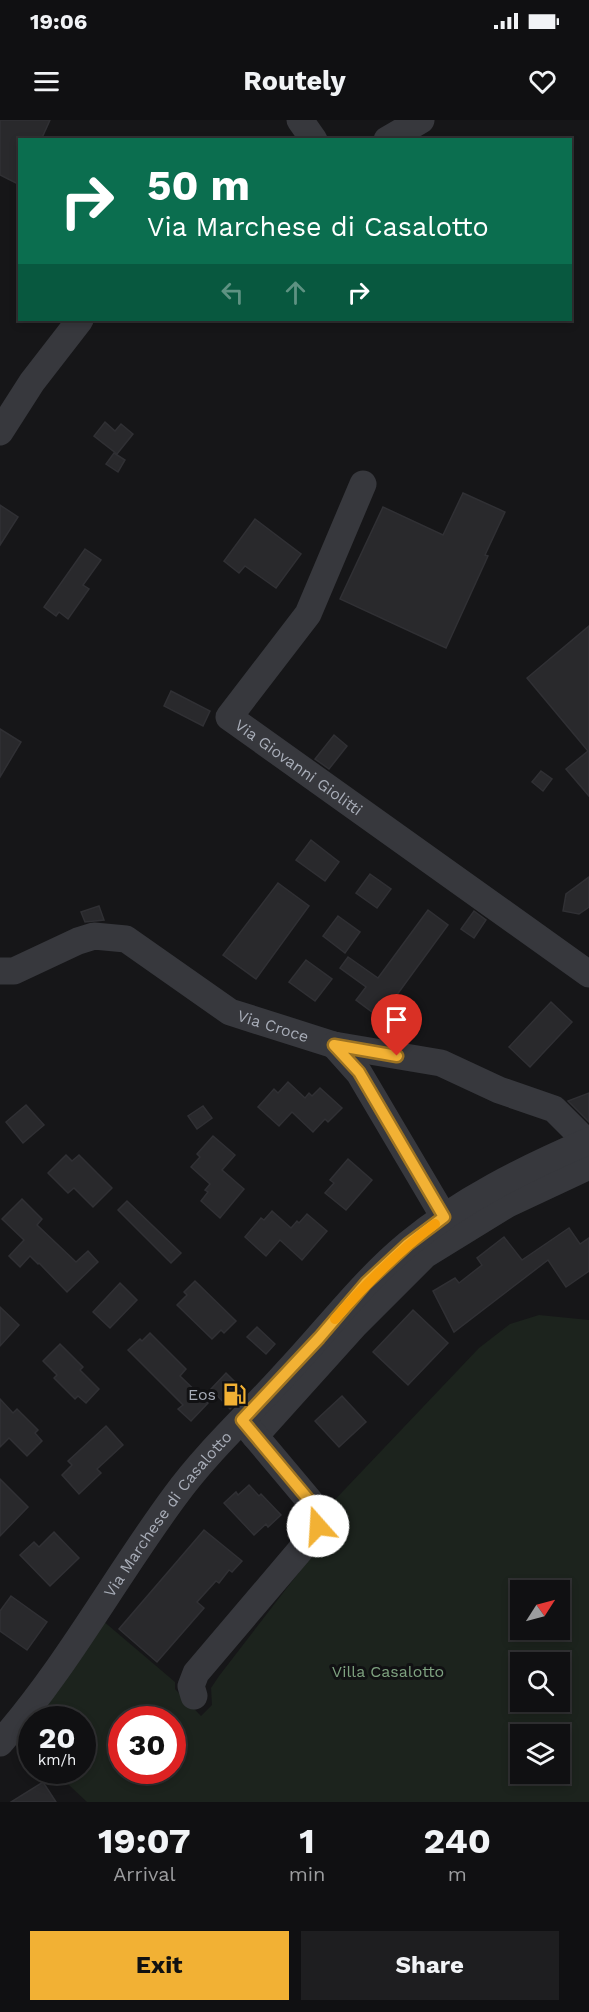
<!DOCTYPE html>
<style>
:root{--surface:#101012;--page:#1e1e20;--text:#f1f3f6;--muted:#9c9d9f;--line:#303032;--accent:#f2b134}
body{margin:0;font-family:"Work Sans",sans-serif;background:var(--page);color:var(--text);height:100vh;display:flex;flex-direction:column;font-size:22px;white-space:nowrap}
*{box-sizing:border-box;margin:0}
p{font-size:20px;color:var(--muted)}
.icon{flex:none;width:33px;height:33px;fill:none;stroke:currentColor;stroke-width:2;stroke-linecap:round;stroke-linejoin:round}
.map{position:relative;height:1682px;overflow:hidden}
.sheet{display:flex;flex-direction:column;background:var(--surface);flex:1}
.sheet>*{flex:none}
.banner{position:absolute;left:18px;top:18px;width:554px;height:183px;border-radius:0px;box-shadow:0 3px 9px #0003,0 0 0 2px var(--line);background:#0b6e4f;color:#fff;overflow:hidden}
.needle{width:39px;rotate:54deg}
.fabs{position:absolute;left:510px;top:1460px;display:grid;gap:12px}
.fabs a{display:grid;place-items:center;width:60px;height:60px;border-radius:0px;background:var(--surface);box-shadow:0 3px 9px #0003,0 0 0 2px var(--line);font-size:30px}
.speed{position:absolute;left:18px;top:1586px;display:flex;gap:12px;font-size:30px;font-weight:700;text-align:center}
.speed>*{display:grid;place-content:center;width:78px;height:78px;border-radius:50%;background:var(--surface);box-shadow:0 3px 9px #0003,0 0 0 2px var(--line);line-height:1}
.speed small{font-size:15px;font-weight:400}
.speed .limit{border:9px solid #d22;background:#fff;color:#111}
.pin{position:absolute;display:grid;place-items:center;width:51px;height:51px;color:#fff;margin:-62px -26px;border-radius:50% 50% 50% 0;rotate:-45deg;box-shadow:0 0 6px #0007}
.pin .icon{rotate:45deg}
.me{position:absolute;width:66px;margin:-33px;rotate:341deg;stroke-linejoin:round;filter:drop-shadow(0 0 4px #0008)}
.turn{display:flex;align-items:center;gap:21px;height:126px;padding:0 30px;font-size:27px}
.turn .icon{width:78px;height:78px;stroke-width:2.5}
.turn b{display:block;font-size:42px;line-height:51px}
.lanes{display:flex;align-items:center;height:57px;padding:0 30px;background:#0003;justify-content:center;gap:30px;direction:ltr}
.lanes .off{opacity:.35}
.eta{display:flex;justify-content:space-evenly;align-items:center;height:102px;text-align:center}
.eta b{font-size:36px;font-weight:700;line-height:42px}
.primary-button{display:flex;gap:12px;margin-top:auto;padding:12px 30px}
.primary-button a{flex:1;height:69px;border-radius:0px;background:var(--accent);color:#111;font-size:24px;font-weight:700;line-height:69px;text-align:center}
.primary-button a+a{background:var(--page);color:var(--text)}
.status{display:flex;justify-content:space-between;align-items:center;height:42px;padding:0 30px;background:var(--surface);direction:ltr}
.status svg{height:16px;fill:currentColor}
header{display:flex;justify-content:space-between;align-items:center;height:78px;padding:0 30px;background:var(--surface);font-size:27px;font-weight:700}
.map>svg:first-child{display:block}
.green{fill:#1c231d;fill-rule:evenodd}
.building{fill:#29292c;stroke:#303034;stroke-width:1.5}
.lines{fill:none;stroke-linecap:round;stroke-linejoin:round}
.minor{stroke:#37383d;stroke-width:27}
.route-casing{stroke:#9d7322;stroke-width:15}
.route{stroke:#f2b134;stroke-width:10}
.slow{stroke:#f59e0b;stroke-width:10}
.labels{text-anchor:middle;stroke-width:6;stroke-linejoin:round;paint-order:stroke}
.street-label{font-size:16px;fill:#a8adb8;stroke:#111113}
.poi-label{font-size:16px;fill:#a8adb8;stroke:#111113;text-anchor:end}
.park-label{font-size:16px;fill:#7fa381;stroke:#111113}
</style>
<div class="status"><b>19:06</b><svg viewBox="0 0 49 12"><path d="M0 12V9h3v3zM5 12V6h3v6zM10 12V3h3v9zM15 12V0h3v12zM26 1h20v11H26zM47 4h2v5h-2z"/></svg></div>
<header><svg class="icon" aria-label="menu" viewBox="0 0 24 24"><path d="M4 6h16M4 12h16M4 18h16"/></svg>Routely<svg class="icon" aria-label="heart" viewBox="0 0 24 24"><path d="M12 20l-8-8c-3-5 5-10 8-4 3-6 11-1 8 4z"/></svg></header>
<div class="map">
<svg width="589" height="1682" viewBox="0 0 589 1682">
<rect width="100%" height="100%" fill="#161618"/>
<path class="green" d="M539 1195 589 1200V1682H87L53 1650H82V1599H39L38 1597 102 1500 175 1562V1569L201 1596 212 1585 211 1568 219 1556 330 1412 328 1387 479 1228 510 1204ZM520 1470H560V1509H520ZM520 1542H560V1581H520ZM122 1599H172V1650H122ZM520 1614H560V1653H520Z"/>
<g class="building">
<polygon points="0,0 50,0 41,20 20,20 20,65 0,55"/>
<polygon points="105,302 115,311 121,304 133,314 117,334 94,316"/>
<polygon points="114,333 125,340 118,352 106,344"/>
<polygon points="463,373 505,392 485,435 488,436 446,528 340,479 383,387 443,415"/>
<polygon points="0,385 18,397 0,425"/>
<polygon points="255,399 301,434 276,468 245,446 239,453 224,441"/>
<polygon points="85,429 101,440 83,465 89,469 68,499 59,492 56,496 44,487"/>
<polygon points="589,506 589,676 566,649 588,631 527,558"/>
<polygon points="171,571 210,591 203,606 164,586"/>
<polygon points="0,609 21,622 0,657"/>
<polygon points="334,615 347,626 329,649 315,639"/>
<polygon points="541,651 552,659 543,671 532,662"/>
<polygon points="311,720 339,742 325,761 296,740"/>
<polygon points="370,754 391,769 377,788 356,773"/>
<polygon points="589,757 589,787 579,794 563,791 566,774"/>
<polygon points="278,763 309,786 256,859 223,835"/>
<polygon points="99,786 104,800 85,802 81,792"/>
<polygon points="428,790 448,805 380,898 356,880 366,867 340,848 348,837 378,858"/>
<polygon points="474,791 486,800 474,818 461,809"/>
<polygon points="338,796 360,812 345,833 323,816"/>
<polygon points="306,840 332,859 315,881 289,862"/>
<polygon points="551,882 572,902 530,947 509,927"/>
<polygon points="288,962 305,978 309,973 312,976 320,968 342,988 328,1002 325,999 313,1012 292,992 279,1006 258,987 274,969 278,973"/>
<polygon points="589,973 589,1002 568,981"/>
<polygon points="26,985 44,1005 23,1023 6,1002"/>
<polygon points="203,986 212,998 197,1009 188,996"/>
<polygon points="213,1016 235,1035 222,1050 244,1069 220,1098 201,1081 208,1072 205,1070 210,1064 191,1047 200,1037 197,1034"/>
<polygon points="66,1035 72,1041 79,1035 112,1068 93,1087 74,1068 68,1073 48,1053"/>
<polygon points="348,1039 372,1060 346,1090 325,1073 334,1063 330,1060"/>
<polygon points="22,1079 42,1099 37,1105 76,1142 88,1131 98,1142 67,1172 39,1143 38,1144 30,1136 20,1147 9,1136 24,1120 2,1099"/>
<polygon points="127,1081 181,1133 171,1143 118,1090"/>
<polygon points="272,1091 291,1108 297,1101 299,1103 307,1094 327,1111 302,1140 280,1120 266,1136 245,1117 261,1098 264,1100"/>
<polygon points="569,1108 580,1124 589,1118 589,1151 566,1167 548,1140 454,1212 433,1171 455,1158 459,1163 482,1145 477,1138 504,1117 522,1140"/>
<polygon points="195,1161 236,1201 224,1213 221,1210 212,1219 177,1185 187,1175 184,1172"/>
<polygon points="120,1163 137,1180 110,1208 93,1192"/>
<polygon points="0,1187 19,1205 0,1226"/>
<polygon points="413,1190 448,1223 408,1265 373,1232"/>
<polygon points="257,1207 275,1224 266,1234 247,1217"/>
<polygon points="150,1213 186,1249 180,1256 208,1283 191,1301 178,1289 183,1285 128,1230 140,1219 142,1221"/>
<polygon points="60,1224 83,1247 80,1250 99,1269 86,1283 78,1276 75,1279 54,1258 57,1255 43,1241"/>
<polygon points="226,1253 246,1273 230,1289 211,1269"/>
<polygon points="342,1276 366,1302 339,1327 315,1301"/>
<polygon points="0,1279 13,1293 17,1289 38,1310 35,1313 42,1321 27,1336 9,1318 0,1327"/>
<polygon points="106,1306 123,1325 97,1349 101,1353 79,1374 62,1355 72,1345 68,1341"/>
<polygon points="0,1359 28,1387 0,1416"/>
<polygon points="249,1365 259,1376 261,1374 281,1395 268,1407 266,1404 254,1415 224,1383 236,1372 238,1375"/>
<polygon points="204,1410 242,1441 232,1452 229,1450 219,1463 216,1461 197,1482 204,1488 157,1542 119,1509"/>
<polygon points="54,1412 79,1438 50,1466 20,1435 34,1422 39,1427"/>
<polygon points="11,1476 47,1502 27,1530 0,1511 0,1491"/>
<polygon points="43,1662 56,1682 11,1682"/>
</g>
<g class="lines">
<g class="minor">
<polyline points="300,0 314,20"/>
<polyline points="387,20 421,0"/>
<polyline points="0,312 32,262 80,200"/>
<path id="s1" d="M363 364 308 494 229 597 589 854"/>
<path id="s2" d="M0 851H14L78 821 94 816 126 819 230 892 334 925 441 943 499 970 554 989 587 1022"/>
<polyline points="334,925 359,953 444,1097"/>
<polyline points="255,1316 355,1205 425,1135 508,1084 589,1046"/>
<polyline points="194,1576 191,1566 196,1553 309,1420 318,1406 319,1392 245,1304"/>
<path id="s3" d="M0 1623C67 1547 115 1457 175 1376 207 1332 248 1295 284 1255 325 1212 362 1162 408 1124 461 1080 526 1048 589 1021"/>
</g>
</g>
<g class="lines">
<defs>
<polyline id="route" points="318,1406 319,1392 242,1300 319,1218 366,1163 408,1124 444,1097 359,952 334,925 397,936"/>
</defs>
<use href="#route" class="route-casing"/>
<use href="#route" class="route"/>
<path class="slow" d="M335 1199C366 1164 397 1132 435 1104"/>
</g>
<defs>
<symbol id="fuel-bare" viewBox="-9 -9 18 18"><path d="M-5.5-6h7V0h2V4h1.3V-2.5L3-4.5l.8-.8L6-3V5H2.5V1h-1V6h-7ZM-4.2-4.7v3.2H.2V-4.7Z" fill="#f2b134" stroke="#111113" stroke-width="2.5" paint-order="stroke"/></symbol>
</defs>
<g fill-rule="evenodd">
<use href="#fuel-bare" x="218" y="1258" width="33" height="33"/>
</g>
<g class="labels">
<g class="street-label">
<text dy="6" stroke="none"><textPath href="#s1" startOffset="357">Via Giovanni Giolitti</textPath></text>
<text dy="6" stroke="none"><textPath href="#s2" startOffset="306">Via Croce</textPath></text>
<text dy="6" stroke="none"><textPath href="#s3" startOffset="284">Via Marchese di Casalotto</textPath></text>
</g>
<g class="poi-label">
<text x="216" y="1280">Eos</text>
</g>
<g class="park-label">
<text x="388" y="1557">Villa Casalotto</text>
</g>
</g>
</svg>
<div class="fabs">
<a><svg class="needle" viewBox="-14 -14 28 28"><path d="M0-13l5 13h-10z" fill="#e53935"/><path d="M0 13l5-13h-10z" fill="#9c9d9f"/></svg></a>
<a><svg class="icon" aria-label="search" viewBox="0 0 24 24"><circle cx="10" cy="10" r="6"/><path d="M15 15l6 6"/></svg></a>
<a><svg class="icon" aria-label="layers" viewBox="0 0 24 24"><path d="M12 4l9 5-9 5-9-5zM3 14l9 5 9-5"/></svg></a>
</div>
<div class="speed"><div>20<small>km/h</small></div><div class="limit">30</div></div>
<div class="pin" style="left:397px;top:936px;background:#d93025"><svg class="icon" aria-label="arrive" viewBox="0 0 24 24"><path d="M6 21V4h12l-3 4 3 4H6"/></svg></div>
<svg class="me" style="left:318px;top:1406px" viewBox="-20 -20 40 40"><circle r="19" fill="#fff"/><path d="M0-13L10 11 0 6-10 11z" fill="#f2b134"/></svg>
<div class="banner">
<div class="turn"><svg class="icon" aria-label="right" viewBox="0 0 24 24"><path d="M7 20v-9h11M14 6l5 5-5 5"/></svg><div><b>50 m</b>Via Marchese di Casalotto</div></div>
<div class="lanes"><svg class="icon off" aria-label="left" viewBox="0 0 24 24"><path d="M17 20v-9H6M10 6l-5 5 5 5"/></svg><svg class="icon off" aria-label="ahead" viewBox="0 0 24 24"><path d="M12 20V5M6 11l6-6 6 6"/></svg><svg class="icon" aria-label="right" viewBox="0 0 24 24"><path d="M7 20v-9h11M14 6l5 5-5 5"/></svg></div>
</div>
</div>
<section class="sheet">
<div class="eta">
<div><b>19:07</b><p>Arrival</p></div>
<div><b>1</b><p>min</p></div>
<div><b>240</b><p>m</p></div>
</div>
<div class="primary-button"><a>Exit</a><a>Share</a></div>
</section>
